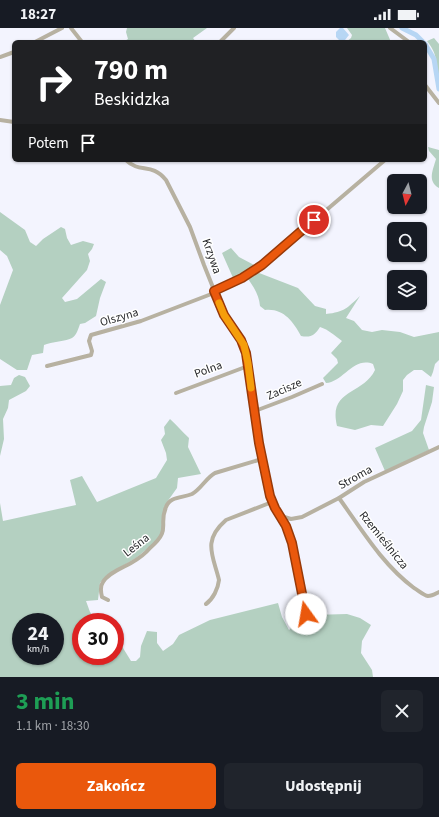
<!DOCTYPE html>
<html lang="pl">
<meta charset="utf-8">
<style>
:root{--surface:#171b24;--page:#20242c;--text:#f1f3f6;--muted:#9ea1a6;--accent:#ea580c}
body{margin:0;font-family:"Source Sans 3",sans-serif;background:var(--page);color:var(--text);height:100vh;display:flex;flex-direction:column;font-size:15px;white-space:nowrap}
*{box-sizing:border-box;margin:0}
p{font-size:13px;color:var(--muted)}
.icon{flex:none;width:22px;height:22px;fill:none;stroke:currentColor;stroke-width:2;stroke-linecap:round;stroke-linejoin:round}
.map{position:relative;height:649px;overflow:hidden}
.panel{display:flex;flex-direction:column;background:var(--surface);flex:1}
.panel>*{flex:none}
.guide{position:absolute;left:12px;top:12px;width:415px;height:122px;border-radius:6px;box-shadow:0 1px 3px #0004;background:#202124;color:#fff;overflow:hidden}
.needle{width:26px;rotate:187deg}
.buttons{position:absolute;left:387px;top:146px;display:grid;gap:8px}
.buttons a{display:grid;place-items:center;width:40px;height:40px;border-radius:6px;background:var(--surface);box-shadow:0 1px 3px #0004;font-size:20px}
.speed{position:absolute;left:12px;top:585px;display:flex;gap:8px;font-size:20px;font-weight:700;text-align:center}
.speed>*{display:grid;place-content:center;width:52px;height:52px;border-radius:50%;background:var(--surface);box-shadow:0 1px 3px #0004;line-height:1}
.speed small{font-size:10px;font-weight:400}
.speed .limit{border:6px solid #d22;background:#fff;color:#111}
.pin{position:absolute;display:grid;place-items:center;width:34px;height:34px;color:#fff;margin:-17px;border:2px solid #fff;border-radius:50%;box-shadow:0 1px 4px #0007}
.me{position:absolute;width:44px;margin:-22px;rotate:347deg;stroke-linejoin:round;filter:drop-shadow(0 0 3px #0008)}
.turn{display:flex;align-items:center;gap:14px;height:84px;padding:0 16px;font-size:18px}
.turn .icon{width:52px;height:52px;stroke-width:2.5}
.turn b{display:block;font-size:28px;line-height:34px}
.then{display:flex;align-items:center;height:38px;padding:0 16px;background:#0003;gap:8px;font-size:15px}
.round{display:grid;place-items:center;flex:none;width:42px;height:42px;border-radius:6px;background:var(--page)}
.summary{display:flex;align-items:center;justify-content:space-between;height:68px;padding:0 16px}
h1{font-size:24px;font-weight:700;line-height:30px;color:#1e9e55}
.button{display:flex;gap:8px;margin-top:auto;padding:8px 16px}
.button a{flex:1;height:46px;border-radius:6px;background:var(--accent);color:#fff;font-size:16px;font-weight:700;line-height:46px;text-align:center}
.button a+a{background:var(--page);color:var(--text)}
.status{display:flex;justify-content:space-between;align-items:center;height:28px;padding:0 20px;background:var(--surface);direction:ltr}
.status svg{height:11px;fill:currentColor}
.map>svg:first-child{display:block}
.green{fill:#b4d0c1;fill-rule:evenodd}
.water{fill:#b7d6f4}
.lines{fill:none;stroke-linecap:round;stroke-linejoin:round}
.river{stroke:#b7d6f4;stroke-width:5}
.minor{stroke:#b7b1a1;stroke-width:4}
.route-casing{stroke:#983908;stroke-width:10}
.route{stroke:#ea580c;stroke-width:7}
.slow{stroke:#f59e0b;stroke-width:7}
.labels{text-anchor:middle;stroke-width:3;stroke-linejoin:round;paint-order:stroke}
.street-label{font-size:12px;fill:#28292c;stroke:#fff}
</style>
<div class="status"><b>18:27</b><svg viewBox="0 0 49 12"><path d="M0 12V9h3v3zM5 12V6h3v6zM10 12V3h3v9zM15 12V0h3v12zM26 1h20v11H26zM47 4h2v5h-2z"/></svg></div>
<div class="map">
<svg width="439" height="649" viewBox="0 0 439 649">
<rect width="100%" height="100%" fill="#f3f4fe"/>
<g class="green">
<polygon points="127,0 207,0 193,10 196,14 123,14 128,11 126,4"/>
<polygon points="347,0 385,0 391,14 346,14 351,10 352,7"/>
<path d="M434 10 439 16V53C435 35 439 28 427 13Z"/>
<path d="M428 119 439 122V160C427 153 433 142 436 131L429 123Z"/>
<path d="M0 184 25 202 30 214 36 218 43 211 61 199 65 201 67 210 71 217 83 213 94 216 92 221 88 226 90 233 87 242 62 270 65 274 77 271 101 251 106 254 100 270 96 288 85 295 80 296C78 301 77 307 72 310 67 313 51 314 44 317L43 325 32 327 27 342H17L0 331V277L13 242 7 228 0 222Z"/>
<polygon points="231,220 239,229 256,238 234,252 222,225"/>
<path d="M254 243 298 260 315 278 326 281V286C345 284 347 280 360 268L346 290 354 293 362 302 372 304 382 302 400 304 414 309 439 304V332L435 336 433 344 431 349 422 342H414L407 347 403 352V363L397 376 383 398 371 397 355 402 337 398C328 361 363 367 375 342L373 336C354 328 343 354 326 355L323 350 338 335 337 331 331 325 342 313C334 307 329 302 320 299 315 307 311 310 301 308 293 293 283 280 265 282L260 278C259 266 253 258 246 248Z"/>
<polygon points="19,347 25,349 30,358 26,363 9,372 8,380 3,391 4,411 0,428 0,358 11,357 14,350"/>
<polygon points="426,357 434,359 432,374 424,399 423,405 429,422 385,443 375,420 412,403 421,392"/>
<path d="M170 391C177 397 182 404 189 410L188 419 201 446 178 450 177 460 167 474 162 506 153 516 136 530 107 547 100 555 98 572 86 573 90 584 96 592 106 594H81V628H115V607L131 633H136L140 629 141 618 147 603 157 604V615L163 623 173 616 179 607 210 592 278 575 282 589 289 602 299 593 312 587 347 586 360 590 371 597 362 613 361 625 372 642 373 649H0V475L3 493 76 477 70 452 82 448 97 474 156 450 167 432 166 425 161 412 165 406 164 399ZM21 594H55V628H21Z"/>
</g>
<polygon class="water" points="340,0 343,0 349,7 345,12 339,12 336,9 336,4"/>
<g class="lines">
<g class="river">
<polyline points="402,0 416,7 423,14"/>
<polyline points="425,16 434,31 439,61"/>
</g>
<g class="minor">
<polyline points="71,0 82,14"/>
<polyline points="390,0 409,14"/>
<polyline points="35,14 62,0"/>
<polyline points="220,14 234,0"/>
<polyline points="0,29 14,24"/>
<polyline points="425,57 439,75"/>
<polyline points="0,92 14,94"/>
<path d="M126 132C140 146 151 134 166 152L190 199 204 237 224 287 244 317 248 335 259 415 270 468 275 480 286 498 292 515 305 586"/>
<polyline points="214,263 242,250 262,237 385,132"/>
<polyline points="47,338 91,327 92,323 89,313 91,307 141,293 214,265"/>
<polyline points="176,365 248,338"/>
<polyline points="255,383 292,369 322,356"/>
<path d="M339 470C362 502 382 536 414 560 418 562 423 567 428 568 432 568 435 566 439 564"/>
<polyline points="281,488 291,491 302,489 339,470 364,454 439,419"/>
<path d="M108 572 102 569C101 565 100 558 103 554 108 545 122 540 131 535 138 531 145 526 150 520 172 501 158 498 166 479 170 468 183 470 192 466 201 461 206 450 215 445L262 431"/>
<path d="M206 576C213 571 218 561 219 552 213 527 202 513 226 492L272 474"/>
</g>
</g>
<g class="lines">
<defs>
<polyline id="route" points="306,586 292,515 286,498 275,480 270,468 259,415 246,325 241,312 224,287 214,263 242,250 262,237 314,192"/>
</defs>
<use href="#route" class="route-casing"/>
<use href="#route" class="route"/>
<polyline class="slow" points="219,275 224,287 244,317 248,335 251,360"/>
</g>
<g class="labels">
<g class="street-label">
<text transform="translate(212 228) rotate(71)" y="4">Krzywa</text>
<text transform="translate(119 289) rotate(-16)" y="4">Olszyna</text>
<text transform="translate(208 341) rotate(-20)" y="4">Polna</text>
<text transform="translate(284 361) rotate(-24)" y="4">Zacisze</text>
<text transform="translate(355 449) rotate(-29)" y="4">Stroma</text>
<text transform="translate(384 512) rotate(51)" y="4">Rzemieślnicza</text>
<text transform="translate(136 517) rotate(-38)" y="4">Leśna</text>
</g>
</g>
</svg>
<div class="buttons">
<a><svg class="needle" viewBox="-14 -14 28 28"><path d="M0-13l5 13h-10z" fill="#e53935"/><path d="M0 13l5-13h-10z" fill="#9ea1a6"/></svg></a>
<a><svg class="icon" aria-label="search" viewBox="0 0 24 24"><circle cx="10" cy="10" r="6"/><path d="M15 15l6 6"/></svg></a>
<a><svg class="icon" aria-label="layers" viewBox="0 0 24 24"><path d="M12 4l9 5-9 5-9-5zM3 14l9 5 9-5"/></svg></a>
</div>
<div class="speed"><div>24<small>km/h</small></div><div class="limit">30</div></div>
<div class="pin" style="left:314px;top:192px;background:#d93025"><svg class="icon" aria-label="arrive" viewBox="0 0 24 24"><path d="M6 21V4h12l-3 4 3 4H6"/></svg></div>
<svg class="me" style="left:306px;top:586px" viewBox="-20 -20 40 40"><circle r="19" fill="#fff"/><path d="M0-13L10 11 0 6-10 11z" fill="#ea580c"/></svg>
<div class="guide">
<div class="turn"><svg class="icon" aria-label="right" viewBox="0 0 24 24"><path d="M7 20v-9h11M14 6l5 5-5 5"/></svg><div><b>790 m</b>Beskidzka</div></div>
<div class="then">Potem<svg class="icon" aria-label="arrive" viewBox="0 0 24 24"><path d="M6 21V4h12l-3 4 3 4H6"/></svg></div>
</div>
</div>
<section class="panel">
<div class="summary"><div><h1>3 min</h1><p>1.1 km · 18:30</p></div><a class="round"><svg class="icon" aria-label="close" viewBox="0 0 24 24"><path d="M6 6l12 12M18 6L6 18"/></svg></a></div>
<div class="button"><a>Zakończ</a><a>Udostępnij</a></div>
</section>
